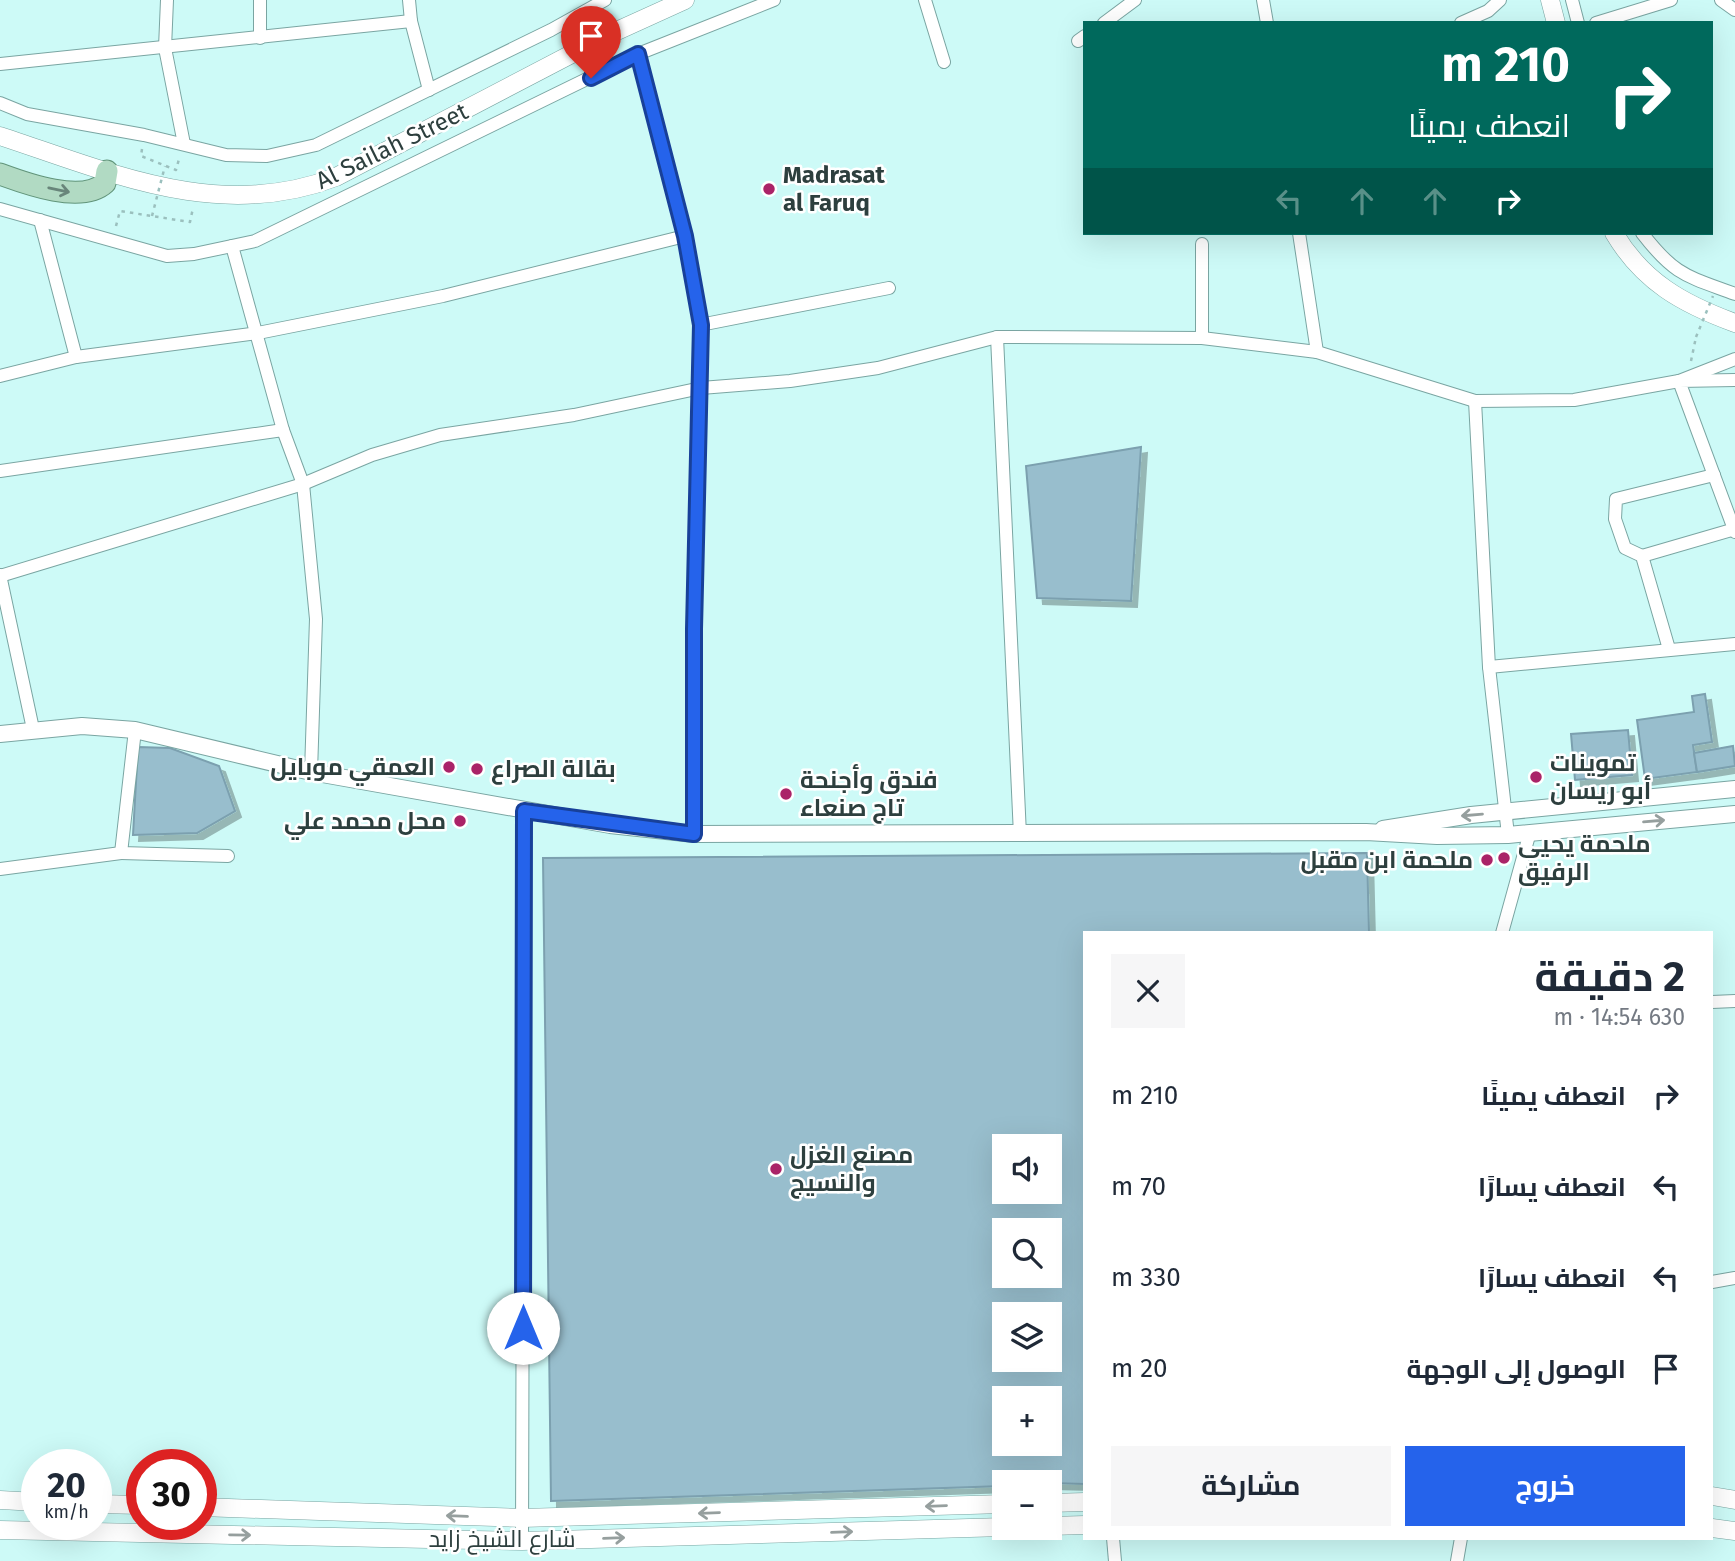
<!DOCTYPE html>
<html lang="ar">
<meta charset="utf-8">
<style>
:root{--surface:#fff;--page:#f6f6f7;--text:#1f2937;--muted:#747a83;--accent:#2563eb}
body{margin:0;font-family:"Fira Sans",Cairo,sans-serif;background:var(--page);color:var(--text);direction:rtl;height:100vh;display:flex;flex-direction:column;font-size:26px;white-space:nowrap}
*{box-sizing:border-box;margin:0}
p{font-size:23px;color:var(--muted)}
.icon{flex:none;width:38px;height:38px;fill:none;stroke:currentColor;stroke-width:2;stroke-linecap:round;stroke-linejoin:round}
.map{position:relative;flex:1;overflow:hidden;direction:ltr}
.drawer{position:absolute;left:1083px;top:931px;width:630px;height:609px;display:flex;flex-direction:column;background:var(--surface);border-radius:0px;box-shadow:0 7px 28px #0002;direction:rtl}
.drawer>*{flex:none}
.guide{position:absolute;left:1083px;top:21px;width:630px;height:214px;border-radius:0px;box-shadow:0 7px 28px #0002;direction:rtl;background:#00695c;color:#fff;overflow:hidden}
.fabs{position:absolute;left:992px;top:1134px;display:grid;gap:14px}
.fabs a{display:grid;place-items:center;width:70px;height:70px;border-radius:0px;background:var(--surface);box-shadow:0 7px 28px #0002;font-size:35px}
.speed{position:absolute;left:21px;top:1449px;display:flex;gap:14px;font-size:35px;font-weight:700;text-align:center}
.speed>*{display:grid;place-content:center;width:91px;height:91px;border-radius:50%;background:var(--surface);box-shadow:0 7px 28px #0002;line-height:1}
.speed small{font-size:18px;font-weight:400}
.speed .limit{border:10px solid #d22;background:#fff;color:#111}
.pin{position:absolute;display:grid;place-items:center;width:60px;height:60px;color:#fff;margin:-72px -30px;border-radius:50% 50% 50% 0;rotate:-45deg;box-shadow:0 0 7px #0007}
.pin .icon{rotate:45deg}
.me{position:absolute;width:77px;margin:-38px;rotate:0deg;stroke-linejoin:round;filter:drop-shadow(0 0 5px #0008)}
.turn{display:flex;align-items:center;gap:24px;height:147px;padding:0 28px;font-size:32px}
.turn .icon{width:91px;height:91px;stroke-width:2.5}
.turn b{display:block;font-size:49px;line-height:60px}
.lanes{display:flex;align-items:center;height:66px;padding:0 28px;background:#0003;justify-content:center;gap:35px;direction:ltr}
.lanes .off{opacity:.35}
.round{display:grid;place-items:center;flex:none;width:74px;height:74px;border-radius:0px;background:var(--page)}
.head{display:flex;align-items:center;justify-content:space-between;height:119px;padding:0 28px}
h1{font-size:42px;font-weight:700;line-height:52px}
.button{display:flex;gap:14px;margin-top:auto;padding:14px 28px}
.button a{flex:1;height:80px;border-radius:0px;background:var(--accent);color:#fff;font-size:28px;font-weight:700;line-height:80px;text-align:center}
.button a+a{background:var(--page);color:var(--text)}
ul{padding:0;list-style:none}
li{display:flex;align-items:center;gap:21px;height:91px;padding:0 28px}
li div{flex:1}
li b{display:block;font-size:26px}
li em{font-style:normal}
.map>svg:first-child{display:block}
.building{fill:#98becd;stroke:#7ba0af;stroke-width:2;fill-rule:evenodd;filter:url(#shadow)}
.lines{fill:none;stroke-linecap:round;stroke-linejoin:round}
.minor-casing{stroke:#7aa5a2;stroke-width:14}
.tertiary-casing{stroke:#7aa5a2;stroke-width:18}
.secondary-casing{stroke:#7aa5a2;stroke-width:19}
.primary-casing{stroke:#61947a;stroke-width:23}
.path{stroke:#9bc0be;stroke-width:2.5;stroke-dasharray:3.5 5;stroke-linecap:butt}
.minor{stroke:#fff;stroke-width:12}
.tertiary{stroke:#fff;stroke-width:16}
.secondary{stroke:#fff;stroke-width:18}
.primary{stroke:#b1dac3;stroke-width:21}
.path-bridge{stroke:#9bc0be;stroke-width:2.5;stroke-dasharray:3.5 5;stroke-linecap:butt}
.oneway{stroke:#68857a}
.oneway2{stroke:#969f9e}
.route-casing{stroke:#184099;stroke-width:18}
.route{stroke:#2563eb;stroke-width:12}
.poi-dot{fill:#aa2368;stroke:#fff;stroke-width:2.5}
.labels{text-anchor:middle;stroke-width:5;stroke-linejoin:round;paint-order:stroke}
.street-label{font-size:24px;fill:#2d3f3e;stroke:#fff}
.poi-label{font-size:24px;font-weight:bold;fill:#2d3f3e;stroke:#fff;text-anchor:start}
</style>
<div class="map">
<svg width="1735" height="1561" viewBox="0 0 1735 1561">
<defs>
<filter id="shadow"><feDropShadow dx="6" dy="6" stdDeviation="0" flood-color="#0004"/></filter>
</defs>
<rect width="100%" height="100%" fill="#cdfaf7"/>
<g class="building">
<polygon points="1141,447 1131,601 1037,598 1026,466"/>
<polygon points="1705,694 1712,742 1693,745 1697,772 1645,779 1637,720 1694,712 1692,696"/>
<polygon points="1628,730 1632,775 1575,780 1571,734"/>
<polygon points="1733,746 1735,766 1697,772 1694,753"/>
<polygon points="138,747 170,748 219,766 235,811 197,833 133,835"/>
<path d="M1367 853 1369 933H1085V1484L1004 1482V1486L551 1501 543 858ZM1004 1146H1050V1192H1004ZM1004 1230H1050V1276H1004ZM1004 1314H1050V1360H1004ZM1004 1398H1050V1444H1004Z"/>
</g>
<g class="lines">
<defs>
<g id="minor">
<polyline points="167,0 165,48 184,144"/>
<polyline points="409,0 411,21 429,90"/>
<polyline points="925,0 944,62"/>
<polyline points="1263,0 1267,23"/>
<polyline points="1572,0 1578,23"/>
<polyline points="1721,0 1735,10"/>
<polyline points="1104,23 1135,0"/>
<polyline points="1461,23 1488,11 1500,0"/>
<polyline points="1596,23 1671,0"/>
<polyline points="260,38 260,0"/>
<polyline points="1078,41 1085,36"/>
<polyline points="638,54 685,236 700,325 693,629 694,834"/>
<polyline points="0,64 411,21"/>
<polyline points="0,103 27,114 144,135 226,155 267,156 316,145 551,30 605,0"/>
<polyline points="0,209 167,256 194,254 255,241 638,54 774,0"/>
<polyline points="40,220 76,357"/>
<polyline points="1299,233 1317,352"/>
<path d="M1642 233C1675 276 1687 276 1735 294"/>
<polyline points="1202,244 1202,338"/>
<polyline points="232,246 283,430 303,484 316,619 311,772"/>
<polyline points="700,325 889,288"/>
<polyline points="997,337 1020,835"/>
<polyline points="0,376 76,357 258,333 443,296 685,236"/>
<polyline points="1735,380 1679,381 1735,532"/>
<polyline points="1475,401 1489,667 1508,835"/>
<polyline points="0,471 283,430"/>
<polyline points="1642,556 1735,529"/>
<polyline points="0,575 33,729"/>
<polyline points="0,576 303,484 372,455 440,435 574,415 701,388 790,381 878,368 997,337 1202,338 1317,352 1475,401 1574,400 1679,381 1735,359"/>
<polyline points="1669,649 1642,556 1625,548 1615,519 1616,499 1714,475"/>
<polyline points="1489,667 1735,644"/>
<polyline points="135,730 121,853 228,856"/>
<polyline points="0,869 121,853"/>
<polyline points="1502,933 1530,832"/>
<polyline points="1712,1002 1735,1001"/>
<polyline points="1712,1282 1735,1278"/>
<polyline points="1113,1538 1115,1561"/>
<polyline points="522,1541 524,811"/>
<polyline points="1457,1561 1461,1538"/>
</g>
<g id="tertiary">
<polyline points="0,734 82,726 135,730 311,772 610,825 694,834 1366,832 1437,836 1508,835 1735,814"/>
<polyline points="1383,829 1471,815 1735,789"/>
</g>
<g id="secondary">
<polyline points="1550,0 1556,23"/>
<path d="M0 136C112 173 220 222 336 177L608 35 685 0"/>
<path d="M1614 233C1643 282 1683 304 1735 323"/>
<polyline points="1712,1496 1735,1500"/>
<polyline points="0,1500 37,1502"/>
<polyline points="1050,1503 1085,1502"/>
<polyline points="96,1504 142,1505"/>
<polyline points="201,1507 522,1518 1004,1504"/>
<polyline points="1050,1526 1085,1525"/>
<polyline points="1712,1528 1735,1531"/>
<polyline points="0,1530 522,1541 1004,1527"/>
</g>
<path id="primary" d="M0 174C27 184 82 204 105 183L107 171"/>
</defs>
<use href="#minor" class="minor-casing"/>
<use href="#tertiary" class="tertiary-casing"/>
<use href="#secondary" class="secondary-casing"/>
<use href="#primary" class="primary-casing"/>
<g class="path">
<polyline points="142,149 141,156 176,170 179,159"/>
<polyline points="116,226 120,211 190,222 193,208"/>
<polyline points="1691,361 1696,337"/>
</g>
<use href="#minor" class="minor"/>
<use href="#tertiary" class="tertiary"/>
<use href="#secondary" class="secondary"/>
<use href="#primary" class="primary"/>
<g class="path-bridge">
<polyline points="584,27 602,67"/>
<polyline points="152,216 165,166"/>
<polyline points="1696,337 1713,296"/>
</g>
</g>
<defs><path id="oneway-shaft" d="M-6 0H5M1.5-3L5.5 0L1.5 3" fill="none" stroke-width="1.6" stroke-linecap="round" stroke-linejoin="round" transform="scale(1.75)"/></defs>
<use class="oneway" href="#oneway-shaft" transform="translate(59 190) rotate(12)"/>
<g class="oneway2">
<use href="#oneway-shaft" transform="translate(1472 815) rotate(175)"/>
<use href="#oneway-shaft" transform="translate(1654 821) rotate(-5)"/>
<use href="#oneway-shaft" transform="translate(936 1506) rotate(178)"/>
<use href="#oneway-shaft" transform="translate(709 1513) rotate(178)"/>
<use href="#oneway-shaft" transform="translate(457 1516) rotate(-178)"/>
<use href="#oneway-shaft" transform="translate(842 1532) rotate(-2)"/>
<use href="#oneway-shaft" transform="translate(240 1535) rotate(1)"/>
<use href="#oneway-shaft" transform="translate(614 1538) rotate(-2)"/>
</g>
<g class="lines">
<defs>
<polyline id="route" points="523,1328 524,811 694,834 694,629 701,325 685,236 638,54 591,78"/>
</defs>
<use href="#route" class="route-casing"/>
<use href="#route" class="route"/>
</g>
<g class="poi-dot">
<circle cx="769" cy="189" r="7"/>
<circle cx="449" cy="767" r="7"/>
<circle cx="477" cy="769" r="7"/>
<circle cx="1536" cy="777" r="7"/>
<circle cx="786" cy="794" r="7"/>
<circle cx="460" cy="821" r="7"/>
<circle cx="1504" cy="858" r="7"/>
<circle cx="1487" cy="860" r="7"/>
<circle cx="776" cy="1169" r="7"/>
</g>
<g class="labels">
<g class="street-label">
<text transform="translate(392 146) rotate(-26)" y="8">Al Sailah Street</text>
<text x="502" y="1547">شارع الشيخ زايد</text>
</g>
<g class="poi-label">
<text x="783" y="183">Madrasat<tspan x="783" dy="28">al Faruq</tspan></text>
<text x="1550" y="771">تموينات<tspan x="1550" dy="28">أبو ريسان</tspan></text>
<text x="435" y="775" text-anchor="end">العمقي موبايل</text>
<text x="491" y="777">بقالة الصراع</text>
<text x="800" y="788">فندق وأجنحة<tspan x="800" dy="28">تاج صنعاء</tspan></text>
<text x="446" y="829" text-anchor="end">محل محمد علي</text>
<text x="1518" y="852">ملحمة يحيى<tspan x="1518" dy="28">الرفيق</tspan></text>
<text x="1473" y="868" text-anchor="end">ملحمة ابن مقبل</text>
<text x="790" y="1163">مصنع الغزل<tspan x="790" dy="28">والنسيج</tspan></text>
</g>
</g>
</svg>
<div class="fabs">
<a><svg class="icon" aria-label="sound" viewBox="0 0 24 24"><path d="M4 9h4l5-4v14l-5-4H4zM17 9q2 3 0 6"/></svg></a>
<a><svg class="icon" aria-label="search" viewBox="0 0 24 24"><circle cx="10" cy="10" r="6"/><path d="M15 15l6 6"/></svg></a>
<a><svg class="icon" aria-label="layers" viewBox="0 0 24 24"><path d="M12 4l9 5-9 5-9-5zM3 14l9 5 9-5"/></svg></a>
<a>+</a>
<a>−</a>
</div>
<div class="speed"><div>20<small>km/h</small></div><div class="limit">30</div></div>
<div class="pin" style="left:591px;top:78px;background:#d93025"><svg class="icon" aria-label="arrive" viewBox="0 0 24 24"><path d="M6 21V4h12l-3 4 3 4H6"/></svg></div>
<svg class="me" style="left:523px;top:1328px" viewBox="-20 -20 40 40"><circle r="19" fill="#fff"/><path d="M0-13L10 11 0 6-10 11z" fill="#2563eb"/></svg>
<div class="guide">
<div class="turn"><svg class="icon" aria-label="right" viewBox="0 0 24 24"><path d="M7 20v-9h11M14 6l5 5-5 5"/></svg><div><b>210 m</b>انعطف يمينًا</div></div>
<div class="lanes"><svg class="icon off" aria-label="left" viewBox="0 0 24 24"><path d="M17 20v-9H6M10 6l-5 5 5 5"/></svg><svg class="icon off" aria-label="ahead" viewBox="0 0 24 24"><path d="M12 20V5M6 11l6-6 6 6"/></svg><svg class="icon off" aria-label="ahead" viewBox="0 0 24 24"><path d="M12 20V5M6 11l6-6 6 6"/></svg><svg class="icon" aria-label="right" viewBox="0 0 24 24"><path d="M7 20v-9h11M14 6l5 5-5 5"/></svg></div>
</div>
<section class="drawer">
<div class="head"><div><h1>2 دقيقة</h1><p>630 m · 14:54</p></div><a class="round"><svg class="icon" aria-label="close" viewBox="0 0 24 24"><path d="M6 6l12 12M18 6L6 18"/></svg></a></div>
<ul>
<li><svg class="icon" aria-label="right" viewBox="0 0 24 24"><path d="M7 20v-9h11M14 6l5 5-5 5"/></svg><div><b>انعطف يمينًا</b></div><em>210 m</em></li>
<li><svg class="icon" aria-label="left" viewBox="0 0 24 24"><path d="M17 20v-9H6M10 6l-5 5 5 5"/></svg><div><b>انعطف يسارًا</b></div><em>70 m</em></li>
<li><svg class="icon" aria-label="left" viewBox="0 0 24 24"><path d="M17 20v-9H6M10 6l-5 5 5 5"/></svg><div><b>انعطف يسارًا</b></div><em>330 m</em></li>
<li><svg class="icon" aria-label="arrive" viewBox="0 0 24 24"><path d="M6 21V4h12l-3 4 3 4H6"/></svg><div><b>الوصول إلى الوجهة</b></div><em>20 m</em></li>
</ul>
<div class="button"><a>خروج</a><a>مشاركة</a></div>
</section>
</div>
